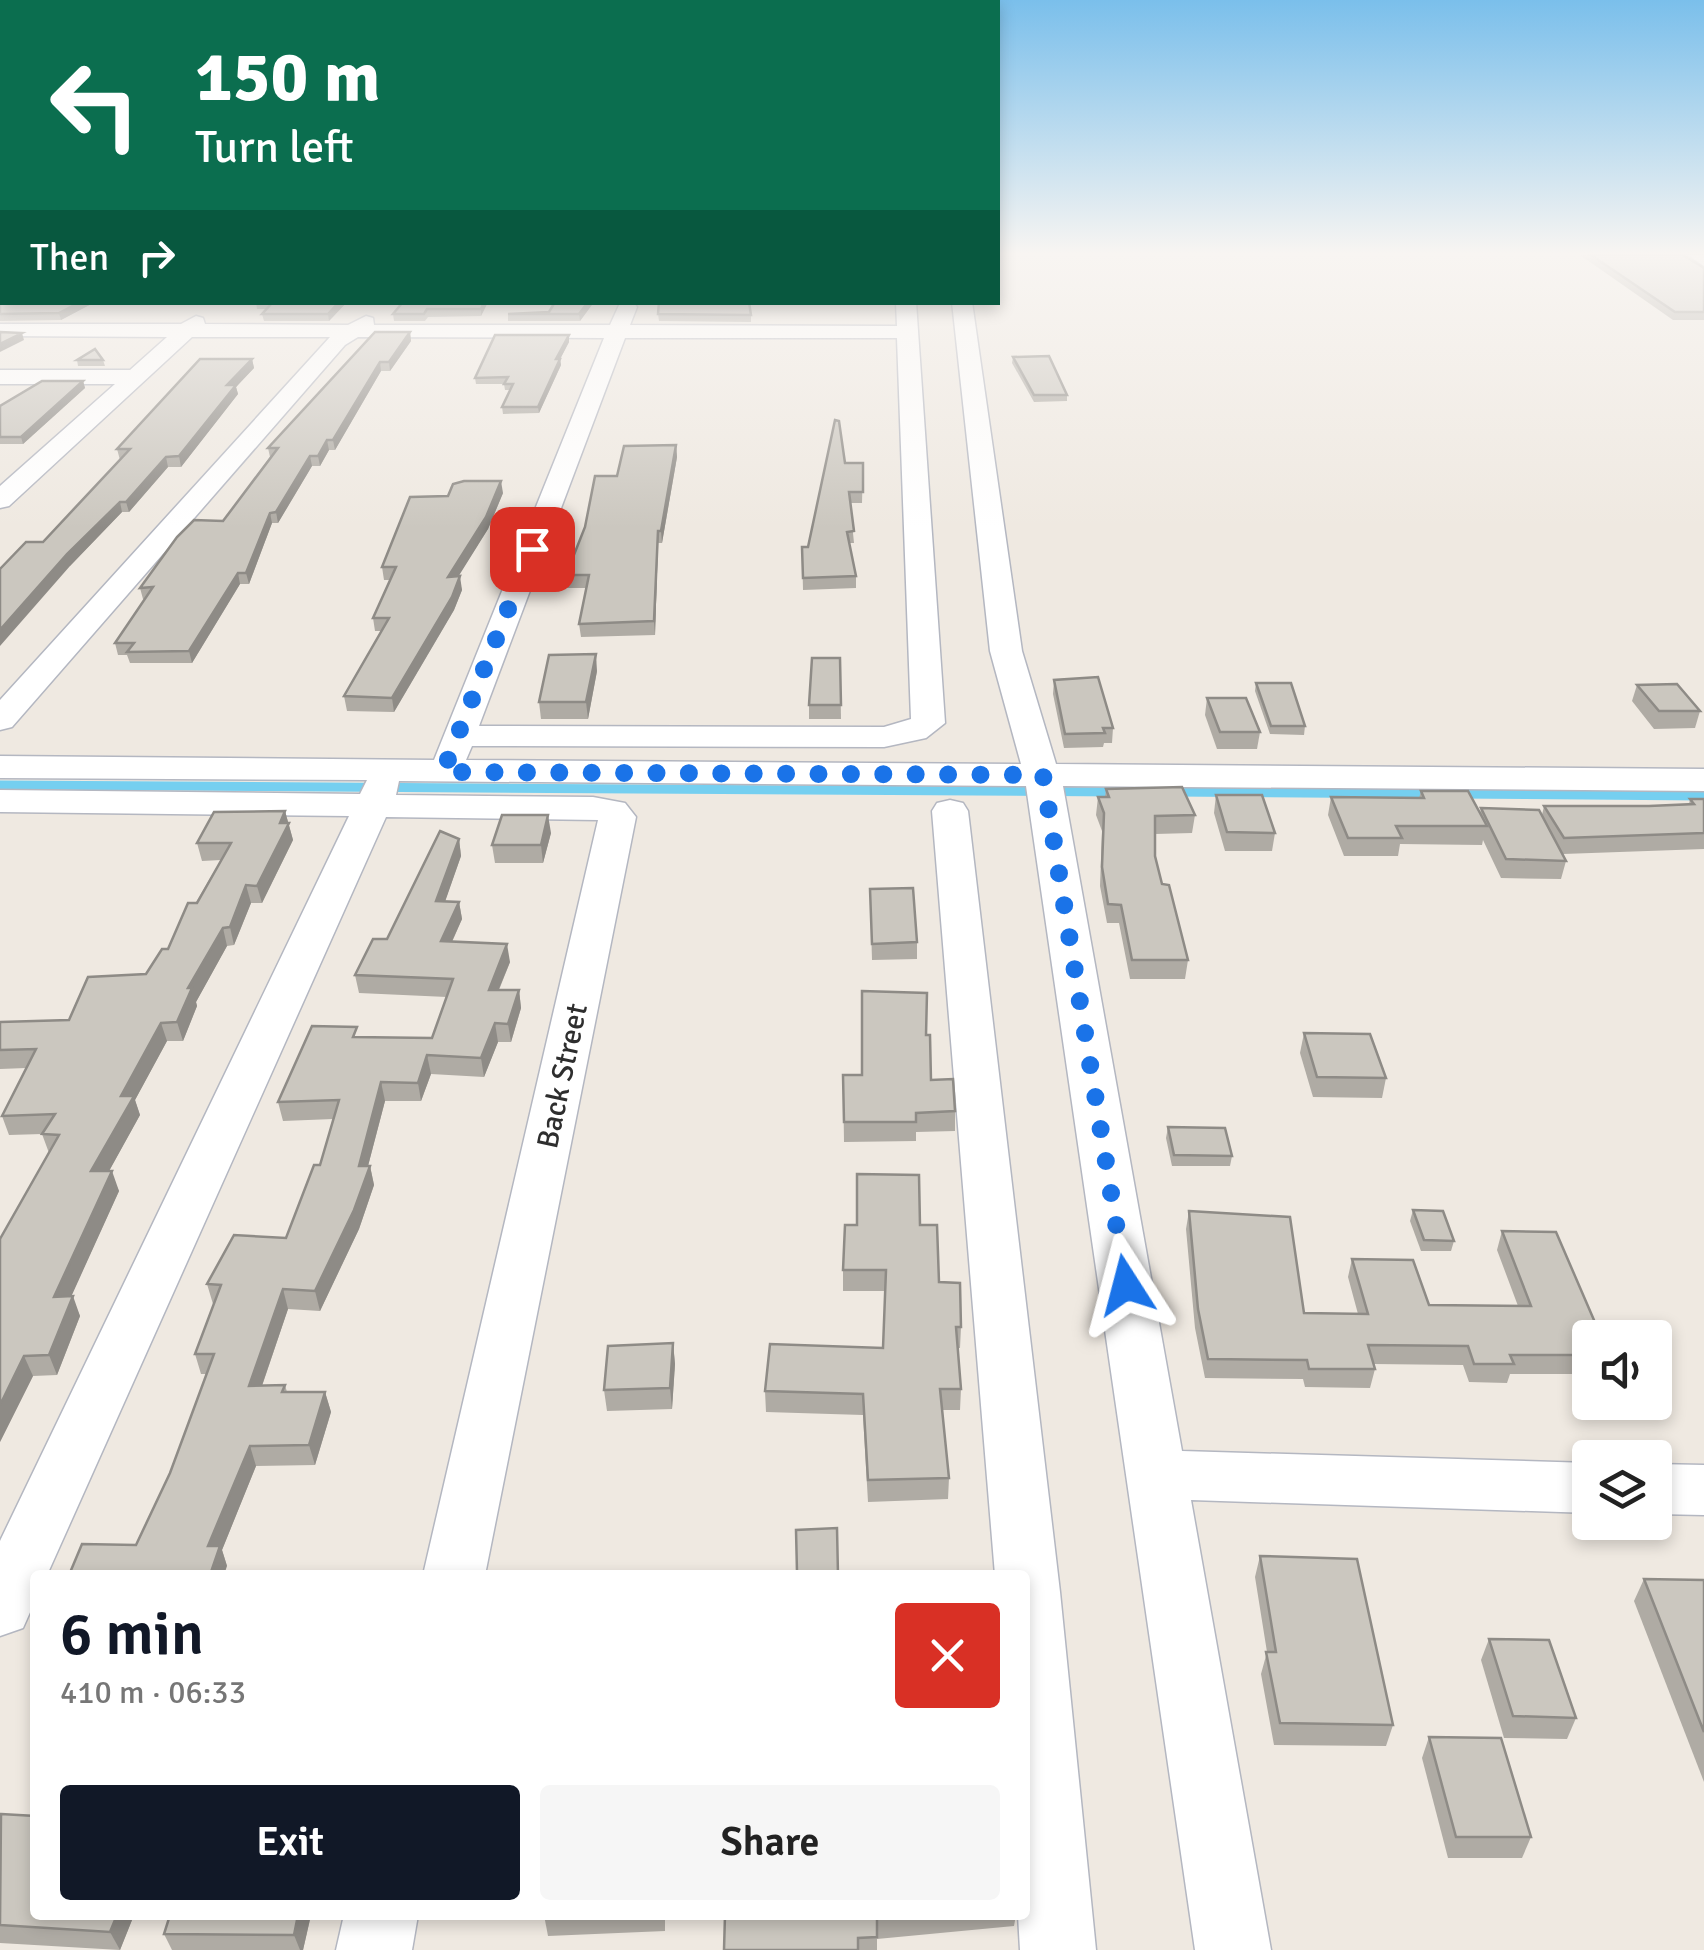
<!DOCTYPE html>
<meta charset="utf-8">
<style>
:root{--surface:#fff;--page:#f6f6f6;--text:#222;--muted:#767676;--accent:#111827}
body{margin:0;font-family:Signika,sans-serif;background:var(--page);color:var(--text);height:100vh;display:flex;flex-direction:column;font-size:38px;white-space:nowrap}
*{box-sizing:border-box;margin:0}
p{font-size:32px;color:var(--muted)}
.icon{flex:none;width:55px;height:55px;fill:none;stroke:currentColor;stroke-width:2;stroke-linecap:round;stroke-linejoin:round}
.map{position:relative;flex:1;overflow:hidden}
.panel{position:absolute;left:30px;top:1570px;width:1000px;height:350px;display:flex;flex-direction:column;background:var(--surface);border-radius:10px;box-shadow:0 5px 15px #0003}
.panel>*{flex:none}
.top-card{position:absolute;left:0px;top:0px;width:1000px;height:305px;box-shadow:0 5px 15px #0003;background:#0b6e4f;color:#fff;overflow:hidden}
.buttons{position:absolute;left:1572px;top:1320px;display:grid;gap:20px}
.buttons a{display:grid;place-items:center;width:100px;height:100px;border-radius:10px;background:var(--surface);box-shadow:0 5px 15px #0003;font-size:50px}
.pin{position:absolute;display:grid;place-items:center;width:85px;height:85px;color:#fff;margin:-42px;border-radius:20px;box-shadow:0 5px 15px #0006}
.me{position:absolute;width:110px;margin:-55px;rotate:351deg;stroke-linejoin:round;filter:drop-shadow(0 0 8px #0008)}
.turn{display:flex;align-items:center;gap:35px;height:210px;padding:0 30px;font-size:45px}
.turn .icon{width:130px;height:130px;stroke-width:2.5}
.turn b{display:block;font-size:70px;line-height:85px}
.then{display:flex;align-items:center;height:95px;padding:0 30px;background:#0003;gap:20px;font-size:38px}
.round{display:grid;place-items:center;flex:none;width:105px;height:105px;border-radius:10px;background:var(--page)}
.head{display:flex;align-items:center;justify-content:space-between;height:170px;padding:0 30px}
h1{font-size:60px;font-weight:600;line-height:75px;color:var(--accent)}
.cta{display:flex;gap:20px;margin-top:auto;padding:20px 30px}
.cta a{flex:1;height:115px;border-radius:10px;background:var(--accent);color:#fff;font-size:40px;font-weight:600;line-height:115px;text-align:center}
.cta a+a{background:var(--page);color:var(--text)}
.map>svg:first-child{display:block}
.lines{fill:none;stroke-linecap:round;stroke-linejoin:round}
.stream{stroke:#75cff0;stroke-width:9}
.minor-casing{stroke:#b4b7c1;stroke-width:3}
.minor{fill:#fff;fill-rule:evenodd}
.wall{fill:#afaba4}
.shaded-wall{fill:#8e8b86}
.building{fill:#cbc7bf;stroke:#8e8b86;stroke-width:2.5}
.route{stroke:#1a73e8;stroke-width:18;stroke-dasharray:0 32.4}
.labels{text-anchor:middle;stroke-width:8;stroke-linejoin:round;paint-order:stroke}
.street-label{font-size:30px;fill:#2e2e2e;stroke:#fff}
</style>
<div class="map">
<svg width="1704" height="1950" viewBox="0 0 1704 1950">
<rect width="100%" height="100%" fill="#efe9e1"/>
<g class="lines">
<g class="stream">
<polyline points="0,785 1120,792"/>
<polyline points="1173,792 1435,794"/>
<polyline points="1458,794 1704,796"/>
</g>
<defs>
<g id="minor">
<polygon points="1688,255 1704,255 1704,266"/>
<polygon points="2,271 2,284 0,285 0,272"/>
<path d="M633 302 637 307 630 325 897 326 896 302H916L945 723 926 738 884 747 472 746 466 760 1021 764 990 651 952 302H972L1022 651 1056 764 1704 769V791L1063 786 1182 1451 1590 1463V1513L1191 1500 1271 1950H1195L1026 786 399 781 396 795 593 797 625 803 636 817 485 1575H423L598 820 386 817 47 1575H35V1601L23 1628 0 1636V1541L349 816 0 812V790L360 794 367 780 0 778V756L434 760 604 338 358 337 345 345 12 727 0 730V700L330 337H192L9 506 0 508V486L115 384H0V370H130L167 337 0 336V324H181L196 316 203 318 205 324 348 325 366 316 373 318 374 325H610L620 303ZM625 338H897L911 719 884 727 479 726Z"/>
<polygon points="950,800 963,803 968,811 1060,1592 1096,1950 1020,1950 1018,1915 1025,1915 1025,1575 995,1575 932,811 937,803"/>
<polygon points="1655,1464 1704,1465 1704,1515 1655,1514"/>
<polygon points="344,1915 418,1915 412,1950 336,1950"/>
</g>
</defs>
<use href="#minor" class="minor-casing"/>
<use href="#minor" class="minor"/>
</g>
<g class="wall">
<polygon points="1580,255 1683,255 1704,268 1704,320 1673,320"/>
<polygon points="0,280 95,302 61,320 0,321"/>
<polygon points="256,302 347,302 329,321 264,321 262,314 266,309 257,309"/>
<polygon points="488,302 481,316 428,317 425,321 394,321 393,314"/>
<polygon points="555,302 594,302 580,321 508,321 508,314 549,312"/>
<polygon points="658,314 751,315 751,322 659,321"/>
<polygon points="410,332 411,341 390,371 381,371 335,450 329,450 320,466 312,466 278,523 272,523 249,584 240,584 192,663 130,663 127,655 118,655 115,643 145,599 143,599 140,588 223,521 270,457 268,448"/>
<polygon points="569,335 569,342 560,359 561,365 539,413 503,414 502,407 510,390 505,390 504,384 476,384 475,378"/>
<polygon points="1013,357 1067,395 1067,401 1034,402 1012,363"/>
<polygon points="252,359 254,368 236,387 238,394 181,467 168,467 129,512 122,512 70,566 43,542 120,460 117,449"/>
<polygon points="77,360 103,360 105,366 78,366"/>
<polygon points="83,381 85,388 23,444 0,444 0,406"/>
<polygon points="676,445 677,457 662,543 658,543 655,635 581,637 579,624 586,588 567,588 566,575 617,476"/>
<polygon points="845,463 863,463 862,503 850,503 854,543 849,543 856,576 856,588 803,590 802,547 808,547"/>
<polygon points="503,493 488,529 458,576 462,590 454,610 394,712 347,711 344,696 381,631 375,631 373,618 390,580 384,580 382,567 448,496"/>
<polygon points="840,658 841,719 809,719 809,705"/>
<polygon points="597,671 588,719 541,719 539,702"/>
<polygon points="1054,680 1113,728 1112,743 1104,743 1103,747 1064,748 1053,694"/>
<polygon points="1256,683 1305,726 1304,735 1270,734 1255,691"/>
<polygon points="1637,685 1700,711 1695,728 1654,729 1632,701"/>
<polygon points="1207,698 1260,732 1257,749 1217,749 1205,715"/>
<polygon points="1106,789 1195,815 1192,833 1155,834 1155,856 1162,884 1188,960 1185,979 1130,979 1119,923 1107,923 1100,886 1102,831 1096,815 1098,797 1105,797"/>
<polygon points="1421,791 1480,814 1481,808 1542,815 1544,806 1649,806 1689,804 1690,799 1704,799 1704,849 1563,854 1566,861 1561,879 1501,878 1483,840 1482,845 1400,844 1398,856 1344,856 1328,815 1331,797 1419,798"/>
<polygon points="1216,795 1275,833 1272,851 1225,851 1214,813"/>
<polygon points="285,811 293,840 262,903 251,903 234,945 227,946 196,1002 197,1006 183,1041 167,1041 135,1100 140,1115 109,1171 119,1191 71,1296 80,1316 57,1375 33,1376 0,1442 49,1153 42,1134 9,1135 2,1116 26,1068 0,1069 0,1022 69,1020 146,974 168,949 221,860 202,861 197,843"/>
<polygon points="551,833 543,863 495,863 492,845"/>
<polygon points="459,839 461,856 445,901 459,902 462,919 452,942 510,962 499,990 519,990 521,1008 511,1042 498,1042 484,1077 431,1074 421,1101 385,1101 368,1166 370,1166 374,1185 359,1229 320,1311 288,1309 262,1386 285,1385 287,1392 325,1392 331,1412 315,1465 256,1466 222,1550 227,1566 136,1545 170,1473 207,1374 201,1374 195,1354 214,1304 213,1304 207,1284 286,1238 320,1165 333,1119 283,1121 278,1102 359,1037 432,1038 447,997 359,993 355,975 387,939"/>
<polygon points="870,889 917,942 917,959 872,960"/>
<polygon points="1304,1033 1386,1078 1382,1098 1313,1097 1300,1053"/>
<polygon points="926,1035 931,1080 955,1111 955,1131 916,1132 916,1141 844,1142 843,1075 862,1075"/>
<polygon points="1168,1127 1232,1156 1230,1166 1172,1166 1166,1138"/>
<polygon points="1413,1210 1454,1241 1451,1251 1421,1251 1410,1221"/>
<polygon points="1189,1211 1304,1313 1358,1314 1348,1277 1352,1259 1429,1305 1518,1306 1497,1250 1502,1231 1600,1334 1599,1338 1590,1338 1590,1374 1510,1374 1507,1383 1469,1382 1463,1365 1373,1364 1375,1369 1370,1388 1305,1387 1303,1379 1205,1378 1195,1328 1186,1229"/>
<polygon points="920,1225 939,1282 961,1327 960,1348 958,1348 961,1389 960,1410 942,1410 949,1478 948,1499 868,1502 863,1415 766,1412 765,1391 883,1348 885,1291 843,1291 843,1270"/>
<polygon points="673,1343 675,1364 672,1409 607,1411 604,1390"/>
<polygon points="1260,1556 1393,1725 1386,1746 1274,1745 1261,1674 1267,1652 1255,1577"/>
<polygon points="1644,1579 1704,1580 1704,1782 1634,1601"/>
<polygon points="1489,1639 1576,1718 1567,1739 1504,1738 1481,1660"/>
<polygon points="1429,1737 1531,1837 1522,1858 1448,1858 1422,1758"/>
<polygon points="0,1816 35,1915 134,1915 120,1950 0,1943"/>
<polygon points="170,1915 311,1915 303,1950 172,1950 164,1934"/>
<polygon points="544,1915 665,1915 665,1931 548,1936"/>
<polygon points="725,1915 1016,1915 1014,1926 877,1939 877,1950 724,1950"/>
</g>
<g class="shaded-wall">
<polygon points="80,302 95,302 61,320 59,313"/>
<polygon points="339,302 347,302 329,321 328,314"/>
<polygon points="484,302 488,302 481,316 481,309"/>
<polygon points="588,302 594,302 580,321 579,314"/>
<polygon points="410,332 411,341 390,371 389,362"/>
<polygon points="22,333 24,340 0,352 0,344"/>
<polygon points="569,335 569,342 557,365 556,359"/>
<polygon points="252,359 254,368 236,387 238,394 181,467 179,456 227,385"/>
<polygon points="560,359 561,365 539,413 538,407"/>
<polygon points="380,362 381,371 335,450 333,440"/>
<polygon points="83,381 85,388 23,444 21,437"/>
<polygon points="327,440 329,450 320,466 318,456"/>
<polygon points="676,445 677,457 662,543 661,531"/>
<polygon points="310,456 312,466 278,523 276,512"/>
<polygon points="166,457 168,467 129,512 126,502"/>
<polygon points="501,481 503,493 488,529 450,590 448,577"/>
<polygon points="120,502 122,512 70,566 0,646 0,630 67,554"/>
<polygon points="270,513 272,523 249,584 246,573"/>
<polygon points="658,531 658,543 655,635 654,621"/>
<polygon points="238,573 240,584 192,663 189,651"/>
<polygon points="460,576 462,590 454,610 394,712 392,698"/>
<polygon points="596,654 597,671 588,719 586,702"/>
<polygon points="285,811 293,840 262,903 257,886"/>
<polygon points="548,815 551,833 543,863 541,845"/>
<polygon points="459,839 461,856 439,919 436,901"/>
<polygon points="246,885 251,903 234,945 230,927"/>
<polygon points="459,902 462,919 444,959 441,941"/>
<polygon points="223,928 227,946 196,1002 197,1006 183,1041 177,1022 188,988"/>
<polygon points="507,944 510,962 491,1008 489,990"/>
<polygon points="519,990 521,1008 511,1042 508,1024"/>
<polygon points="161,1023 167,1041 135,1100 140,1115 98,1191 91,1171 121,1096"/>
<polygon points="495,1023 498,1042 484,1077 481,1058"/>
<polygon points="427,1055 431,1074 421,1101 418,1083"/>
<polygon points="381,1082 385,1101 363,1185 359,1166"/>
<polygon points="370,1166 374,1185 359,1229 320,1311 315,1291"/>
<polygon points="112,1171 119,1191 62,1317 54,1297"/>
<polygon points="283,1289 288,1309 255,1406 249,1386"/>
<polygon points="73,1296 80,1316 57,1375 49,1355"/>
<polygon points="673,1343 675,1364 672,1409 670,1388"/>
<polygon points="24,1356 33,1376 0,1442 0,1405"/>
<polygon points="325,1392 331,1412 315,1465 309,1445"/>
<polygon points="250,1446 256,1466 222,1550 227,1566 224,1575 210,1575 208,1546"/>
<polygon points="117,1915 134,1915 120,1950 110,1932"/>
<polygon points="298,1915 311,1915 303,1950 300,1950 294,1935"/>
</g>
<g class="building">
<polygon points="1591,255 1683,255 1704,268 1704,312 1675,312"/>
<polygon points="2,278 2,302 80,302 59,313 0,314 0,280"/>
<polygon points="273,302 339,302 328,314 262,314"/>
<polygon points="403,302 484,302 481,309 427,309 424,314 393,314"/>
<polygon points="555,302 588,302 579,314 508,314 549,312"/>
<polygon points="659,302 749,302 751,315 658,314"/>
<polygon points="0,332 22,333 0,344"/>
<polygon points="375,332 410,332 389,362 380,362 333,440 327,440 318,456 310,456 276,512 270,513 246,573 238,573 189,651 127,652 134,643 115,643 153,587 140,588 177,537 194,520 223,521 278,448 268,448"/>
<polygon points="495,335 569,335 556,359 560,359 538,407 502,407 513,384 504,384 508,377 475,378"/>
<polygon points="95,349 103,360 77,360"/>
<polygon points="1049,356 1067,395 1034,395 1013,357"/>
<polygon points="200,359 252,359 227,385 236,385 179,456 166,457 126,502 120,502 67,554 0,630 0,569 26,542 43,542 130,449 117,449"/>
<polygon points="42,381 83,381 21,437 0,437 0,406"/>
<polygon points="835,420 839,421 845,463 863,463 863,492 849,492 854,531 847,532 856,576 803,578 802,547 808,547"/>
<polygon points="676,445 661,531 658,531 654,621 579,624 589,575 566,575 585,527 595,476 617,476 624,446"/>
<polygon points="464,481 501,481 486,517 448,577 460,576 452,597 392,698 344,696 389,618 373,618 396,567 382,567 410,497 448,496 453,484"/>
<polygon points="596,654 586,702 539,702 549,655"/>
<polygon points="812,658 840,658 841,705 809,705"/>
<polygon points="1098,677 1113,728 1103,728 1105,733 1065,734 1054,680"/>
<polygon points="1256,683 1291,683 1305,726 1271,726"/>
<polygon points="1677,684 1700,711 1659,711 1637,685"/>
<polygon points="1207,698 1246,698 1260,732 1220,732"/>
<polygon points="1182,787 1195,815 1155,816 1155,856 1162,884 1169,885 1188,960 1132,960 1121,905 1108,904 1102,867 1104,813 1098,797 1109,797 1106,789"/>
<polygon points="1421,791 1468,791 1487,826 1396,826 1402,838 1348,838 1331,797 1424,798"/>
<polygon points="1216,795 1262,795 1275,833 1227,832"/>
<polygon points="1690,799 1704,799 1704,833 1564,838 1544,806 1649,806 1694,804"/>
<polygon points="1481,808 1539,810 1566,861 1506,859"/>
<polygon points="285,811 280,823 289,823 257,886 246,885 230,927 223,928 188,988 192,988 177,1022 161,1023 121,1096 134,1096 91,1171 112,1171 54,1297 73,1296 49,1355 24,1356 0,1405 0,1239 59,1135 42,1134 55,1114 2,1116 36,1049 0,1050 0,1022 69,1020 88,977 146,974 162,949 168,949 188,903 197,903 231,843 197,843 214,812"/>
<polygon points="502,815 548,815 541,845 492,845"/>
<polygon points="440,831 459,839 436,901 459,902 441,941 507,944 489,990 519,990 508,1024 495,1023 481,1058 427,1055 418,1083 381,1082 359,1166 370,1166 354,1210 315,1291 283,1289 249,1386 285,1385 282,1392 325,1392 309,1445 250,1446 208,1546 220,1546 210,1575 69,1575 82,1544 136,1545 170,1473 214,1354 195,1354 221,1285 207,1284 234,1235 286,1238 314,1165 320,1165 339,1100 278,1102 312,1026 357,1027 353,1037 432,1038 453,979 355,975 373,939 387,939"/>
<polygon points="913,888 917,942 872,944 870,889"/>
<polygon points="862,991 927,993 926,1035 930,1035 931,1080 953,1079 955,1111 916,1113 916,1122 844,1122 843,1075 862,1075"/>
<polygon points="1304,1033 1370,1034 1386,1078 1317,1077"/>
<polygon points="1168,1127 1225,1128 1232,1156 1174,1155"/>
<polygon points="857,1174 919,1175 920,1225 937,1225 939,1282 960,1283 961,1327 956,1327 961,1389 940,1389 949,1478 868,1480 863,1394 765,1391 770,1344 883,1348 886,1270 843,1270 845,1225 857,1225"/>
<polygon points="1413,1210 1443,1211 1454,1241 1424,1240"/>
<polygon points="1189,1211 1290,1217 1304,1313 1368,1314 1352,1259 1413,1260 1429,1305 1531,1306 1502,1231 1556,1232 1600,1334 1595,1334 1597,1338 1590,1338 1590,1355 1510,1355 1514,1364 1474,1364 1468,1346 1368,1345 1375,1369 1309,1369 1307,1360 1208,1359 1198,1309"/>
<polygon points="673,1343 670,1388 604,1390 608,1346"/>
<polygon points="837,1528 838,1575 803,1575 803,1572 797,1572 796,1530"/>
<polygon points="1260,1556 1357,1559 1393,1725 1280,1723 1266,1652 1276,1652"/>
<polygon points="1644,1579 1704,1580 1704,1732"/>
<polygon points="1489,1639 1549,1640 1576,1718 1513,1716"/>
<polygon points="1429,1737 1501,1738 1531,1837 1456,1837"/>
<polygon points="1,1814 35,1816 35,1915 117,1915 110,1932 0,1925"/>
<polygon points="170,1915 298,1915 294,1935 164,1934"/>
<polygon points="725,1915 902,1915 877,1917 877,1937 858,1938 858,1950 724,1950"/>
</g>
<linearGradient id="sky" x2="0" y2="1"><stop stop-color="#7abfeb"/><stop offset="0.48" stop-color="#f8f5f2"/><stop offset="1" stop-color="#f8f5f2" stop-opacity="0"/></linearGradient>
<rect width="1704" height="528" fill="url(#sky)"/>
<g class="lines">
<polyline class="route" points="532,549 443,772 1043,775 1126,1285"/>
</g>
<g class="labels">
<g class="street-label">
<text transform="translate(562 1076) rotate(-78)" y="10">Back Street</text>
</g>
</g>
</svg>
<div class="buttons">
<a><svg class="icon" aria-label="sound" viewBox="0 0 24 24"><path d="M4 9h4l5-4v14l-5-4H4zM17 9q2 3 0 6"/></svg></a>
<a><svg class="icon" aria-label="layers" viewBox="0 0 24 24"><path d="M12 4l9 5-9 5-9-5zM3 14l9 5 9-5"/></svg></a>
</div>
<div class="pin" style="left:532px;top:549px;background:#d93025"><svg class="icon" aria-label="arrive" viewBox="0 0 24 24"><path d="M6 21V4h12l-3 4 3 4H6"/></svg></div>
<svg class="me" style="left:1126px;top:1285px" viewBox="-20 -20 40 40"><path d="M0-17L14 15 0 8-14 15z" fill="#1a73e8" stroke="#fff" stroke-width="4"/></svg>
<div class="top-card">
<div class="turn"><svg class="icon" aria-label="left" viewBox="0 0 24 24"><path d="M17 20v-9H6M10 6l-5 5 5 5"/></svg><div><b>150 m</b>Turn left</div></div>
<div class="then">Then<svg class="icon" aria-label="right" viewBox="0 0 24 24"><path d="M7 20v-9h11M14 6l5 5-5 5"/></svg></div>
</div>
<section class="panel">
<div class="head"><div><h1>6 min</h1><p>410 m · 06:33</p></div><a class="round" style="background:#d93025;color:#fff"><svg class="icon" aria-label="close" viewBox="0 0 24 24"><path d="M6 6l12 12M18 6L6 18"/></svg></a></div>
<div class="cta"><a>Exit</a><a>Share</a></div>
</section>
</div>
